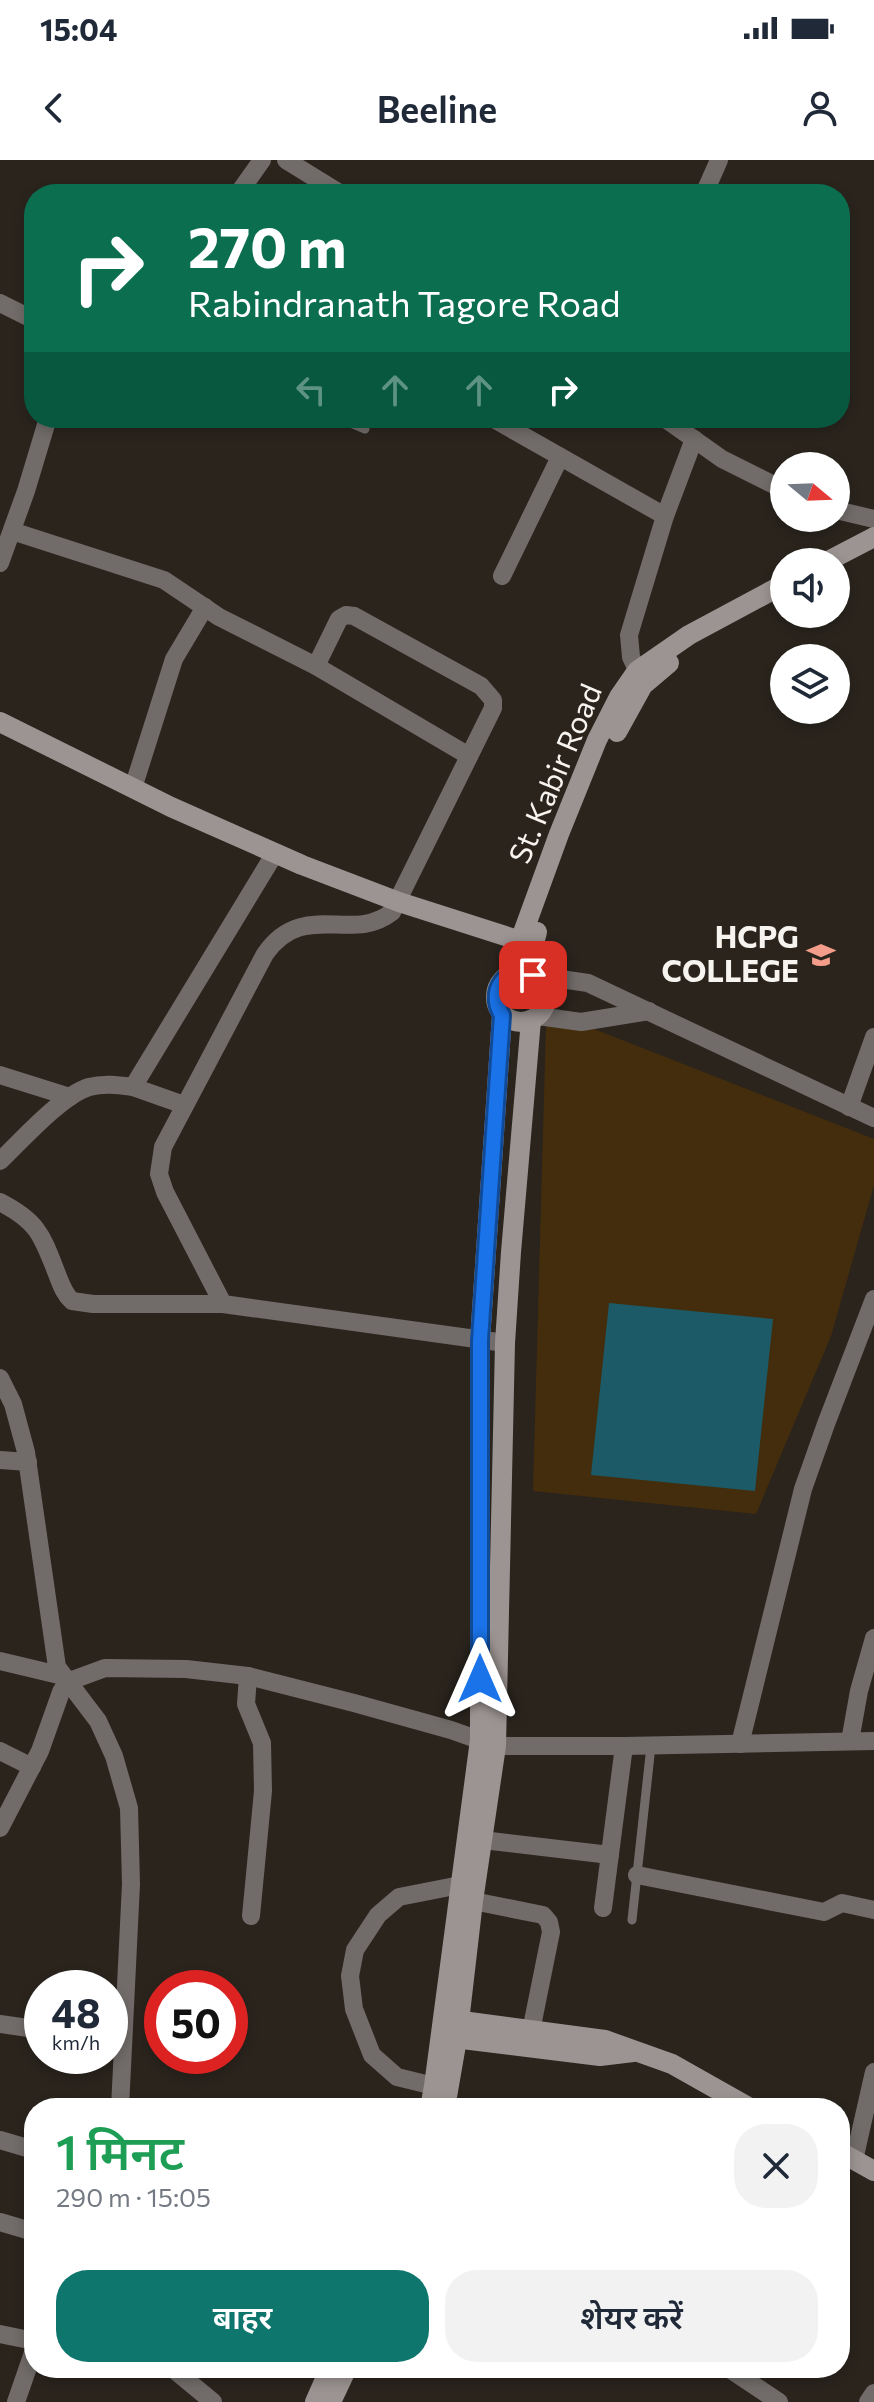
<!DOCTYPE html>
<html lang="hi">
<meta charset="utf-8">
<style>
:root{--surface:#fff;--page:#f2f2f3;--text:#1f2937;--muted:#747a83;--accent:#0f766e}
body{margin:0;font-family:Commissioner,"Noto Sans Devanagari",sans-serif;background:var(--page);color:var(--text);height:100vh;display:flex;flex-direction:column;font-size:30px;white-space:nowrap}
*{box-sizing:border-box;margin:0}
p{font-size:26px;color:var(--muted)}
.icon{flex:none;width:44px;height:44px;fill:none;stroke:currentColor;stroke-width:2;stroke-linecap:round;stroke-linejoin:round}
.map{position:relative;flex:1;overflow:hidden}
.panel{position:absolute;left:24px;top:1938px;width:826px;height:280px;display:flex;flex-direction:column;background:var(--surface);border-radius:32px;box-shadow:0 4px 12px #0003}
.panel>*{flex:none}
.hud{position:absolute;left:24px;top:24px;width:826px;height:244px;border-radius:32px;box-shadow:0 4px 12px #0003;background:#0b6e4f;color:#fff;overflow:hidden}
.needle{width:52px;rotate:109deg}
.tools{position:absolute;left:770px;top:292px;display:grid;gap:16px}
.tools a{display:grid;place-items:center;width:80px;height:80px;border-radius:50%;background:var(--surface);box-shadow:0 4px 12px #0003;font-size:40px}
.speed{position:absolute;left:24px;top:1810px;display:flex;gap:16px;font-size:40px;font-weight:700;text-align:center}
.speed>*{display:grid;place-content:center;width:104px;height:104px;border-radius:50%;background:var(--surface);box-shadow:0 4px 12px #0003;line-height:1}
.speed small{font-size:20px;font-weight:400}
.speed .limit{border:12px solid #d22;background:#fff;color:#111}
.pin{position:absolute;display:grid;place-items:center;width:68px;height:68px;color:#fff;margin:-34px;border-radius:16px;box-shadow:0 4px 12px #0006}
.me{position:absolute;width:88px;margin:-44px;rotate:0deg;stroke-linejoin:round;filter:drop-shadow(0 0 6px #0008)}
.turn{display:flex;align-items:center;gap:28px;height:168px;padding:0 32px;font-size:36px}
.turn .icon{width:104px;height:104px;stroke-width:2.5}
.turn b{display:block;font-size:56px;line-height:68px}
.lanes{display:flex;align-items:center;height:76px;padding:0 32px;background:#0003;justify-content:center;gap:40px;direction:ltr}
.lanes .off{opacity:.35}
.round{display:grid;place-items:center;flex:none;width:84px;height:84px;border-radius:32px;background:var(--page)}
.head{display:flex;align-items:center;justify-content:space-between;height:136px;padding:0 32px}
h1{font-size:48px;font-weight:600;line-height:60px;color:#1e9e55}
.button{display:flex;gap:16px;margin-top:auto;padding:16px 32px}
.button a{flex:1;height:92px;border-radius:32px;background:var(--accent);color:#fff;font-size:32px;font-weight:600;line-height:92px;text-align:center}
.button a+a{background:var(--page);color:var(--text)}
.status{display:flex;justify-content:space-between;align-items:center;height:56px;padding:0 40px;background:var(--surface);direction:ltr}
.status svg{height:22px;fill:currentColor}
header{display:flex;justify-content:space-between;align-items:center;height:104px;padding:0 32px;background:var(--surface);font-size:36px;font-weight:600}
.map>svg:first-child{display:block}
.green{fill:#442d0c}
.water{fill:#1b5a66}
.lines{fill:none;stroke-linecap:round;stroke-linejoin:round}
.lane{stroke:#716c6a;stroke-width:9}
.street{stroke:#716c6a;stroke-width:18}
.secondary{stroke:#9c9492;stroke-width:20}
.route-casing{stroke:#114b97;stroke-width:20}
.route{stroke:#1a73e8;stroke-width:14}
.labels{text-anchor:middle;stroke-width:6;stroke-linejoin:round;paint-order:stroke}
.street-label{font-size:30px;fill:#f7f3ee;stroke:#2a241d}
.poi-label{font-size:30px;font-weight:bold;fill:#f7f3ee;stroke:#2a241d;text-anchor:end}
</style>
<div class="status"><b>15:04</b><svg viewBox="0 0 49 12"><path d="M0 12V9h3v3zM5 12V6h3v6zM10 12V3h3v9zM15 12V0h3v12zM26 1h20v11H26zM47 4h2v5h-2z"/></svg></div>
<header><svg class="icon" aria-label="back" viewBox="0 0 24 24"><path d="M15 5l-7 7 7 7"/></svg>Beeline<svg class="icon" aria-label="person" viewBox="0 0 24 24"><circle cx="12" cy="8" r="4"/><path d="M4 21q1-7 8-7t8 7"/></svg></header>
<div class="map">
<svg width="874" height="2242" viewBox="0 0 874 2242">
<rect width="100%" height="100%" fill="#2a241d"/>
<polygon class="green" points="546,865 589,867 874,979 874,1025 831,1176 756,1354 533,1331"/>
<polygon class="water" points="609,1143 773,1159 755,1331 591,1315"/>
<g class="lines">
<g class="lane">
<polyline points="339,258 365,269"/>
<polyline points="632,1760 651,1586"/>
</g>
<g class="street">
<polyline points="286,0 341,34"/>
<polyline points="238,34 262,0"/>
<polyline points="704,34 719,0"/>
<polyline points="0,143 34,160"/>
<polyline points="492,258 665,356"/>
<polyline points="664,258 722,299 784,330"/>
<polyline points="836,350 874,359"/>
<polyline points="12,371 164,420 219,457 316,506 469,596"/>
<polyline points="0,403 26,331 48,258"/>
<polyline points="502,416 560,297"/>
<path d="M316 506 339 459 346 455 354 456 481 526 493 540V548L392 752C352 784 303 739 265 794L163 987 159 1014 165 1032 223 1144 505 1183"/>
<polyline points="643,523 631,497 629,475 665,356 694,279"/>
<polyline points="133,628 174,499 205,447"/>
<polyline points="533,815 588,823 874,958"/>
<polyline points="538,856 581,862 649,851"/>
<polyline points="0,915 70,937"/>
<polyline points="133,927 184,945"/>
<polyline points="849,947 874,877"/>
<path d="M0 1001C21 981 62 935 89 927 104 923 118 925 133 927L275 693"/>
<path d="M0 1042C39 1062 42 1076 57 1114 61 1124 64 1134 72 1141L93 1144H223"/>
<polyline points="0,1218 13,1244 26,1292 57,1507 98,1561 114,1596 129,1648 131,1724 120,1948"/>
<polyline points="0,1300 28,1302"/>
<polyline points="0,1501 63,1516"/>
<polyline points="248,1516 246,1544 262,1583 263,1631 251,1756"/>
<polyline points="850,1581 859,1531 874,1478"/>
<polyline points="740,1584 803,1329 826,1264 874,1139"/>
<polyline points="0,1591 32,1607"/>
<polyline points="0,1668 40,1591 61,1532 67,1522 105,1508 186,1509 248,1516 354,1543 451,1570 496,1586 624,1586 874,1581"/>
<polyline points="483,1680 610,1695"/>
<polyline points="637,1715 824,1752 842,1743 874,1750"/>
<polyline points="473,1741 543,1755 549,1762 551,1772 531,1871"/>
<polyline points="603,1748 624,1586"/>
<polyline points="0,1864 42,1870"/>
<polyline points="434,1926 397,1917 372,1895 354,1849 350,1816 355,1790 378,1755 399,1737 460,1725"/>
<polyline points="0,1980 34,1990"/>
<polyline points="854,2000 874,1912"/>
<polyline points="0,2062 34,2072"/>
<polyline points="0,2174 34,2181"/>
<polyline points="172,2208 213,2242"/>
<polyline points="728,2208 779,2242"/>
<polyline points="16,2242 34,2190"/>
<polyline points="868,2242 874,2233"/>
</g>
<g class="secondary">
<polyline points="826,402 874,377"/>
<polyline points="0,562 171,647 302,705 399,742 533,785"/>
<polyline points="617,572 643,525 669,503"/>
<circle cx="521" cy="837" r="25"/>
<polyline points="526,812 537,772"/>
<polyline points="510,814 520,781 559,674 597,580 619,537 637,511 689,475 784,424"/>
<polyline points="447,1859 605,1880 672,1904 750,1948"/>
<polyline points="446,1877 600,1896 633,1892"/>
<polyline points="430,1948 434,1926 480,1580 480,1180 502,855"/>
<polyline points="445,1948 457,1879 473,1741 496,1586 505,1183 511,1092 531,860"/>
<polyline points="840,1992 874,2011"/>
<polyline points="315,2242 330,2208"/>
<polyline points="331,2242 347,2208"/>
</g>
</g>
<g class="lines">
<defs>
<path id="route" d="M480 1519V1180L502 855C487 831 506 804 533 815"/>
</defs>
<use href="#route" class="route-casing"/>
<use href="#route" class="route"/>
</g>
<defs>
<symbol id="university-bare" viewBox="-9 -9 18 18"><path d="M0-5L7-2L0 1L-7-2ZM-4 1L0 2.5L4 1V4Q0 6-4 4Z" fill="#f49d8b" stroke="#2a241d" stroke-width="2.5" paint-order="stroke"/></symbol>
</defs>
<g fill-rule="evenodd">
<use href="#university-bare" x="801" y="775" width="40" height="40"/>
</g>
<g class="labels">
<g class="street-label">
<text transform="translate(556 614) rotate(-67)" y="10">St. Kabir Road</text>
</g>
<g class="poi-label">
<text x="799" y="788">HCPG<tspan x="799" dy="34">COLLEGE</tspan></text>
</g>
</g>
</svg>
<div class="tools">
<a><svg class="needle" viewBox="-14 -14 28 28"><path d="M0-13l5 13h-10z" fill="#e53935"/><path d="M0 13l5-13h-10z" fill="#747a83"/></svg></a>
<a><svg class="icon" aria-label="sound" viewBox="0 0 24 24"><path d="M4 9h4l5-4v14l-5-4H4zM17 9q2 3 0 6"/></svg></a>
<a><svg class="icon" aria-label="layers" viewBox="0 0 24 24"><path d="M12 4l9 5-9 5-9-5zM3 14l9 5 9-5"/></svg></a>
</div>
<div class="speed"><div>48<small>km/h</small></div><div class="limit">50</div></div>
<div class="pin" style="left:533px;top:815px;background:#d93025"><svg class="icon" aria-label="arrive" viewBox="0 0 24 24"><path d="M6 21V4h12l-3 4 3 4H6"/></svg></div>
<svg class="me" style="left:480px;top:1519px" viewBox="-20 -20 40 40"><path d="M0-17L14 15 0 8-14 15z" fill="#1a73e8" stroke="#fff" stroke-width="4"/></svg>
<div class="hud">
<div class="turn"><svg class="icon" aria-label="right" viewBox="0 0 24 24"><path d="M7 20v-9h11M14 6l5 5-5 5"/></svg><div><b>270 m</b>Rabindranath Tagore Road</div></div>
<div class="lanes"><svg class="icon off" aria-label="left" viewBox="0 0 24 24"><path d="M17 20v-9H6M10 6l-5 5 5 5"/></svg><svg class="icon off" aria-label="ahead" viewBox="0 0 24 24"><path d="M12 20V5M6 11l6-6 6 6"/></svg><svg class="icon off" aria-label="ahead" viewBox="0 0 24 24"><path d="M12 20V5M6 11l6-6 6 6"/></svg><svg class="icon" aria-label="right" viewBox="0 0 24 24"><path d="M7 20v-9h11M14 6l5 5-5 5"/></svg></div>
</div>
<section class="panel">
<div class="head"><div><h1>1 मिनट</h1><p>290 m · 15:05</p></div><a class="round"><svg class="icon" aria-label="close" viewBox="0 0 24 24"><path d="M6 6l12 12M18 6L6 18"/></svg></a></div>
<div class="button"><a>बाहर</a><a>शेयर करें</a></div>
</section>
</div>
